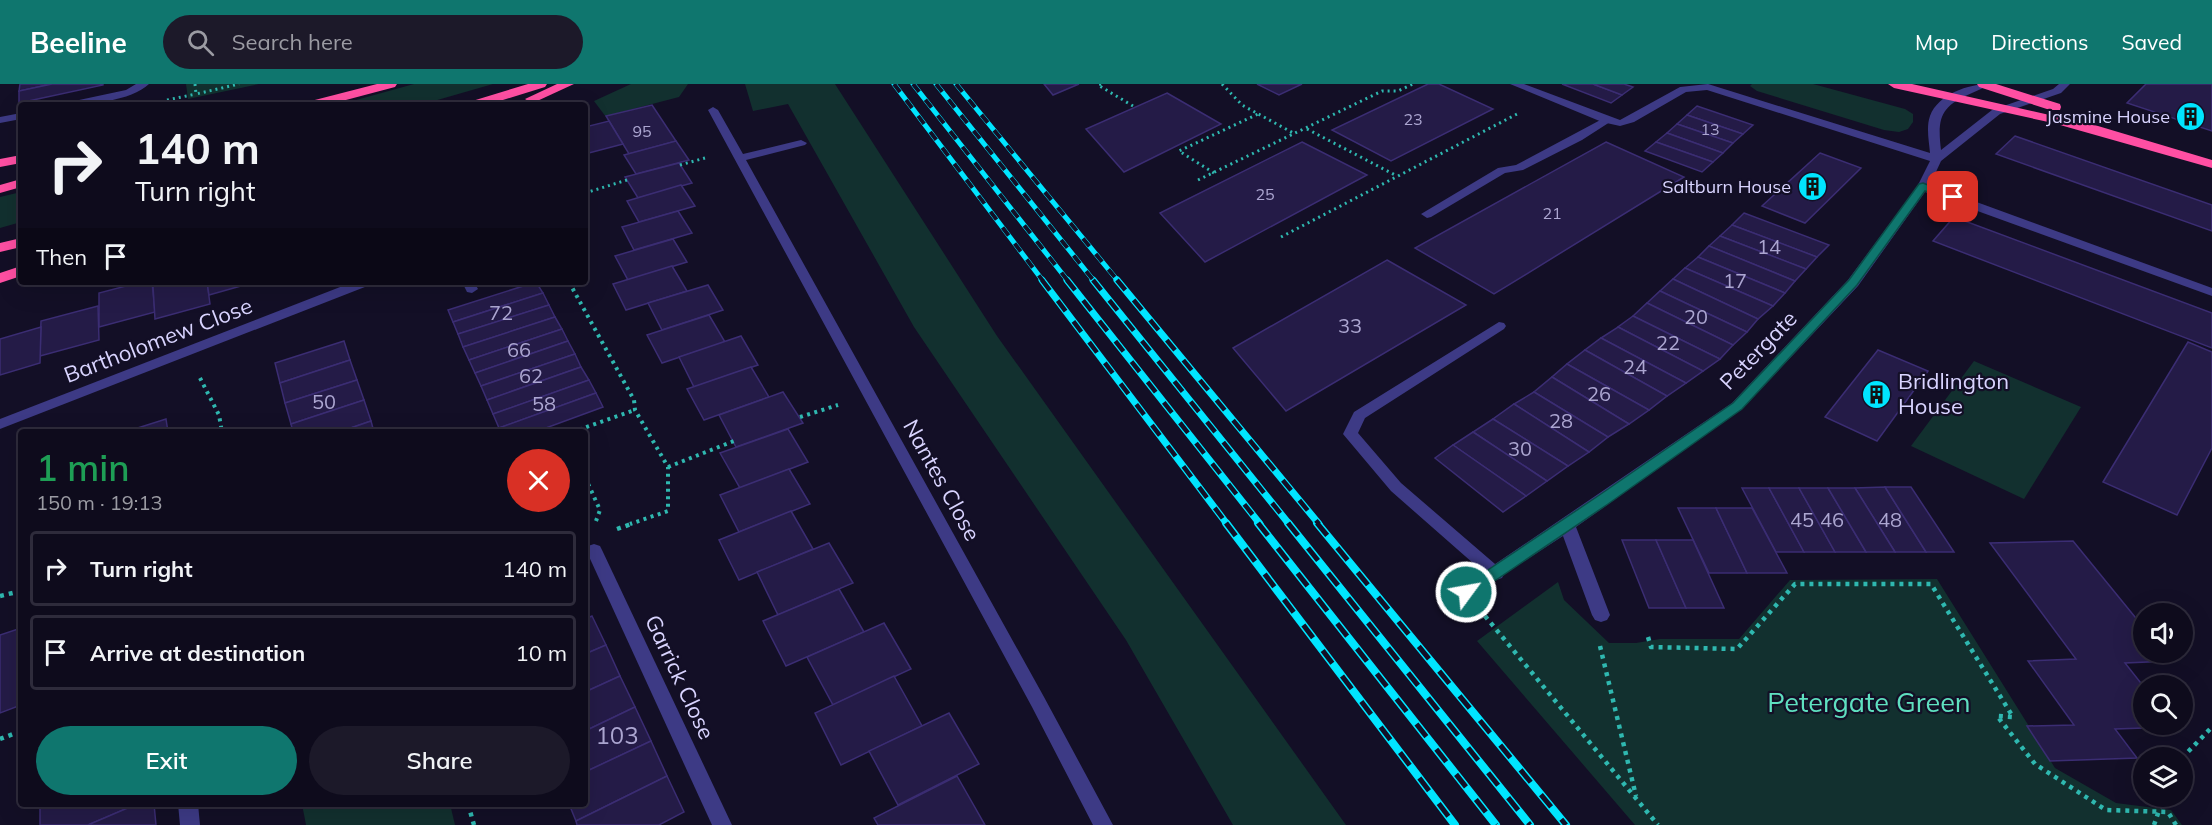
<!DOCTYPE html>
<meta charset="utf-8">
<style>
:root{--surface:#0e0b1c;--page:#1c1929;--text:#f1f3f6;--muted:#9b9ba3;--line:#2e2b3b;--accent:#0f766e}
body{margin:0;font-family:Mulish,sans-serif;background:var(--page);color:var(--text);height:100vh;display:flex;flex-direction:column;font-size:22px;white-space:nowrap}
*{box-sizing:border-box;margin:0}
p{font-size:20px;color:var(--muted)}
.icon{flex:none;width:33px;height:33px;fill:none;stroke:currentColor;stroke-width:2;stroke-linecap:round;stroke-linejoin:round}
.map{position:relative;flex:1;overflow:hidden}
.side{position:absolute;left:18px;top:345px;width:570px;height:378px;display:flex;flex-direction:column;background:var(--surface);border-radius:6px;box-shadow:0 6px 24px #0002,0 0 0 2px var(--line)}
.side>*{flex:none}
.hud{position:absolute;left:18px;top:18px;width:570px;height:183px;border-radius:6px;box-shadow:0 6px 24px #0002,0 0 0 2px var(--line);background:#0e0b1c;color:var(--text);overflow:hidden}
.tools{position:absolute;left:2133px;top:519px;display:grid;gap:12px}
.tools a{display:grid;place-items:center;width:60px;height:60px;border-radius:50%;background:var(--surface);box-shadow:0 6px 24px #0002,0 0 0 2px var(--line);font-size:30px}
.pin{position:absolute;display:grid;place-items:center;width:51px;height:51px;color:#fff;margin:-26px;border-radius:12px;box-shadow:0 3px 9px #0006}
.me{position:absolute;width:66px;margin:-33px;rotate:58deg;stroke-linejoin:round;filter:drop-shadow(0 0 4px #0008)}
.turn{display:flex;align-items:center;gap:21px;height:126px;padding:0 18px;font-size:27px}
.turn .icon{width:78px;height:78px;stroke-width:2.5}
.turn b{display:block;font-size:42px;line-height:51px}
.then{display:flex;align-items:center;height:57px;padding:0 18px;background:#0003;gap:12px;font-size:22px}
.round{display:grid;place-items:center;flex:none;width:63px;height:63px;border-radius:32px;background:var(--page)}
.summary{display:flex;align-items:center;justify-content:space-between;height:102px;padding:0 18px}
h1{font-size:36px;font-weight:600;line-height:45px;color:#1e9e55}
.button{display:flex;gap:12px;margin-top:auto;padding:12px 18px}
.button a{flex:1;height:69px;border-radius:36px;background:var(--accent);color:#fff;font-size:24px;font-weight:600;line-height:69px;text-align:center}
.button a+a{background:var(--page);color:var(--text)}
ul{padding:0;list-style:none}
li{display:flex;align-items:center;gap:18px;height:75px;margin:0 12px 9px;padding:0 6px;border:3px solid var(--line);border-radius:6px}
li div{flex:1}
li b{display:block;font-size:22px}
li em{font-style:normal}
header{display:flex;align-items:center;gap:36px;box-sizing:border-box;height:84px;padding:0 30px;background:var(--accent);color:#fff}
header strong{font-size:28px}
nav{display:flex;gap:33px;margin-inline-start:auto;font-size:21px}
.search{width:420px;height:54px;background:var(--page);display:flex;align-items:center;gap:15px;box-sizing:border-box;padding:0 21px;border-radius:33px;color:var(--muted);font-size:22px}
.map>svg:first-child{display:block}
.green{fill:#12302f}
.building{fill:#241b47;stroke:#3b2d73;stroke-width:1.5}
.lines{fill:none;stroke-linecap:round;stroke-linejoin:round}
.path-far2{stroke:#2fb8b0;stroke-width:3;stroke-dasharray:2 4;stroke-linecap:butt}
.path-far1{stroke:#2fb8b0;stroke-width:4;stroke-dasharray:3 4.5;stroke-linecap:butt}
.path{stroke:#2fb8b0;stroke-width:4.5;stroke-dasharray:4 5;stroke-linecap:butt}
.lane{fill:#3d3a85;fill-rule:evenodd}
.street{fill:#3d3a85;fill-rule:evenodd}
.highway{fill:#ff4fa3;fill-rule:evenodd}
.rail-far2-casing{stroke:#00e5ff;stroke-width:5}
.rail-far1-casing{stroke:#00e5ff;stroke-width:7}
.rail-casing{stroke:#00e5ff;stroke-width:8}
.rail-far2{stroke:#130f26;stroke-width:4;stroke-dasharray:10;stroke-linecap:butt}
.rail-far1{stroke:#130f26;stroke-width:4.5;stroke-dasharray:13;stroke-linecap:butt}
.rail{stroke:#130f26;stroke-width:5;stroke-dasharray:16;stroke-linecap:butt}
.route{fill:#0f766e;stroke:#0a4d48;stroke-width:1.5}
.labels{text-anchor:middle;stroke-width:4.5;stroke-linejoin:round;paint-order:stroke}
.far-number-label{font-size:16px;fill:#aca6d1}
.far-poi-label{font-size:18px;fill:#d9d4ff;stroke:#130f26;text-anchor:end}
.number-label{font-size:20px;fill:#aca6d1}
.street-label{font-size:22px;fill:#d9d4ff;stroke:#130f26}
.poi-label{font-size:22px;fill:#d9d4ff;stroke:#130f26;text-anchor:start}
.near-number-label{font-size:24px;fill:#aca6d1}
.near-park-label{font-size:27px;fill:#5fe0c0;stroke:#130f26}
</style>
<header>
<strong>Beeline</strong>
<div class="search"><svg class="icon" aria-label="search" viewBox="0 0 24 24"><circle cx="10" cy="10" r="6"/><path d="M15 15l6 6"/></svg>Search here</div>
<nav><a>Map</a><a>Directions</a><a>Saved</a></nav>
</header>
<div class="map">
<svg width="2212" height="741" viewBox="0 0 2212 741">
<rect width="100%" height="100%" fill="#130f26"/>
<g class="green">
<polygon points="186,0 259,0 188,15"/>
<polygon points="414,0 493,0 420,21 338,21"/>
<polygon points="631,0 688,0 679,13 606,32 609,37 594,17"/>
<polygon points="745,0 835,0 997,252 1346,741 1233,741 1126,556 914,243 788,20 753,27"/>
<polygon points="1752,0 1813,0 1905,25 1913,30 1913,38 1908,45 1899,48 1884,46 1757,7 1750,2"/>
<polygon points="21,108 21,138 0,144 0,113"/>
<polygon points="1974,277 2081,323 2024,415 1911,362"/>
<polygon points="1937,495 2055,684 2116,719 2171,726 2182,741 1635,741 1477,557 1558,498 1564,516 1609,559 1636,559 1660,555 1739,555 1790,496"/>
<polygon points="302,720 450,720 455,741 306,741"/>
</g>
<g class="building">
<polygon points="20,0 52,0 19,7"/>
<polygon points="52,0 103,0 103,1 19,19 19,7"/>
<polygon points="1044,0 1079,0 1053,11"/>
<polygon points="1257,0 1302,0 1279,11"/>
<polygon points="1428,0 1439,0 1493,25 1391,77 1332,46"/>
<polygon points="1562,0 1593,0 1622,11 1611,19"/>
<polygon points="1593,0 1624,0 1633,3 1622,11"/>
<polygon points="2146,0 2212,0 2212,47 2127,19"/>
<polygon points="1167,9 1221,40 1124,88 1086,45"/>
<polygon points="652,21 676,57 629,70 606,32"/>
<polygon points="1697,22 1753,41 1743,50 1687,31"/>
<polygon points="1687,31 1743,50 1733,59 1677,40"/>
<polygon points="609,37 623,60 585,70 585,43"/>
<polygon points="1677,40 1733,59 1723,69 1667,49"/>
<polygon points="1667,49 1723,69 1713,78 1656,58"/>
<polygon points="2015,52 2212,121 2212,147 1996,70"/>
<polygon points="676,57 689,76 636,90 624,71"/>
<polygon points="1302,58 1367,91 1205,178 1160,129"/>
<polygon points="1606,58 1684,93 1494,210 1415,164"/>
<polygon points="1656,58 1713,78 1702,88 1645,67"/>
<polygon points="1820,69 1861,84 1805,139 1762,122"/>
<polygon points="679,79 692,99 638,114 625,93"/>
<polygon points="681,101 695,122 639,138 627,117"/>
<polygon points="678,127 692,149 634,166 622,143"/>
<polygon points="1744,129 1829,161 1817,173 1732,141"/>
<polygon points="1954,133 2212,229 2212,264 1933,157"/>
<polygon points="1732,141 1817,173 1806,185 1720,152"/>
<polygon points="1720,152 1806,185 1795,197 1709,162"/>
<polygon points="673,155 687,178 628,196 615,172"/>
<polygon points="1709,162 1795,197 1785,209 1698,173"/>
<polygon points="1698,173 1785,209 1773,222 1685,184"/>
<polygon points="1387,176 1466,221 1286,327 1233,264"/>
<polygon points="672,182 687,207 626,226 613,200"/>
<polygon points="1685,184 1773,222 1758,235 1673,195"/>
<polygon points="1673,195 1758,235 1747,248 1660,207"/>
<polygon points="141,198 152,198 155,228 99,243 99,209"/>
<polygon points="167,198 207,198 210,220 155,235 153,202"/>
<polygon points="207,198 255,198 209,211"/>
<polygon points="536,198 543,209 453,238 448,226"/>
<polygon points="708,201 723,226 662,246 648,219"/>
<polygon points="1660,207 1747,248 1733,261 1647,219"/>
<polygon points="543,209 549,221 458,250 453,238"/>
<polygon points="1647,219 1733,261 1720,275 1633,232"/>
<polygon points="549,221 555,233 463,263 458,250"/>
<polygon points="98,222 99,256 40,272 41,237"/>
<polygon points="709,231 725,258 662,279 647,251"/>
<polygon points="1633,232 1720,275 1703,287 1618,243"/>
<polygon points="555,233 562,245 469,276 463,263"/>
<polygon points="41,243 40,279 0,291 0,255"/>
<polygon points="1618,243 1703,287 1686,299 1601,254"/>
<polygon points="562,245 568,257 475,289 469,276"/>
<polygon points="741,252 758,281 694,303 679,273"/>
<polygon points="1601,254 1686,299 1667,312 1585,266"/>
<polygon points="344,257 350,276 280,299 275,279"/>
<polygon points="568,257 575,270 481,302 475,289"/>
<polygon points="2188,258 2212,268 2212,364 2177,431 2103,398"/>
<polygon points="1585,266 1667,312 1649,326 1567,280"/>
<polygon points="1878,266 1928,287 1877,357 1825,333"/>
<polygon points="575,270 581,283 487,316 481,302"/>
<polygon points="350,276 357,296 285,319 280,299"/>
<polygon points="1567,280 1649,326 1629,340 1552,293"/>
<polygon points="581,283 589,296 493,330 487,316"/>
<polygon points="751,283 769,313 704,336 687,305"/>
<polygon points="1552,293 1629,340 1608,353 1534,308"/>
<polygon points="357,296 364,316 291,340 285,319"/>
<polygon points="589,296 596,309 499,344 493,330"/>
<polygon points="783,308 803,339 736,363 719,331"/>
<polygon points="1534,308 1608,353 1589,368 1514,320"/>
<polygon points="596,309 603,323 535,348 500,348 499,344"/>
<polygon points="364,316 371,337 339,348 293,348 291,340"/>
<polygon points="1514,320 1589,368 1568,382 1493,335"/>
<polygon points="166,335 168,348 125,348"/>
<polygon points="1493,335 1568,382 1547,397 1473,348"/>
<polygon points="371,337 374,348 339,348"/>
<polygon points="788,345 808,378 740,404 720,369"/>
<polygon points="1473,348 1547,397 1526,412 1453,361"/>
<polygon points="1453,361 1526,412 1503,428 1435,374"/>
<polygon points="789,385 810,420 739,448 720,411"/>
<polygon points="1885,403 1926,468 1895,468 1855,404"/>
<polygon points="1885,403 1911,403 1954,468 1926,468"/>
<polygon points="1742,404 1769,404 1804,468 1776,468"/>
<polygon points="1769,404 1799,404 1835,468 1804,468"/>
<polygon points="1799,404 1828,404 1866,468 1835,468"/>
<polygon points="1828,404 1855,404 1895,468 1866,468"/>
<polygon points="1678,424 1716,424 1747,489 1709,489"/>
<polygon points="1716,424 1752,424 1787,489 1747,489"/>
<polygon points="791,427 813,465 739,496 719,456"/>
<polygon points="1622,456 1656,456 1686,524 1649,524"/>
<polygon points="1656,456 1693,456 1724,524 1686,524"/>
<polygon points="2073,457 2144,544 2144,568 2163,568 2170,577 2125,579 2144,603 2144,640 2172,640 2174,643 2115,645 2137,674 2050,677 2027,642 2074,641 2028,577 2076,575 1990,459"/>
<polygon points="829,459 853,499 778,531 757,488"/>
<polygon points="839,505 864,548 786,582 763,537"/>
<polygon points="592,532 606,561 585,570 585,535"/>
<polygon points="884,539 911,585 833,621 807,573"/>
<polygon points="21,544 21,621 0,629 0,551"/>
<polygon points="606,561 620,592 585,608 585,570"/>
<polygon points="620,592 635,623 585,647 585,608"/>
<polygon points="894,592 922,642 841,681 815,629"/>
<polygon points="635,623 651,657 585,688 585,647"/>
<polygon points="949,629 979,680 898,721 869,667"/>
<polygon points="651,657 667,692 576,737 569,720 585,720 585,688"/>
<polygon points="667,692 684,728 659,741 577,741 576,737"/>
<polygon points="957,692 985,741 878,741 874,734"/>
<polygon points="40,720 137,720 88,741 40,741"/>
<polygon points="137,720 154,720 156,741 88,741"/>
</g>
<g class="lines">
<g class="path-far2">
<polyline points="195,0 196,10 239,0"/>
<polyline points="1101,0 1098,1 1133,22"/>
<polyline points="1222,0 1242,21 1295,50"/>
<polyline points="167,16 196,10"/>
<polyline points="1307,45 1397,92"/>
<polyline points="680,81 705,74"/>
<polyline points="1214,89 1179,67 1258,30"/>
<polyline points="1198,96 1382,7 1398,7 1413,0"/>
<polyline points="585,109 627,96"/>
<polyline points="1281,153 1517,30"/>
</g>
<g class="path-far1">
<polyline points="569,198 634,316 635,326 668,383 668,427 630,440"/>
<polyline points="200,294 219,331 222,348"/>
<polyline points="800,333 838,321"/>
<polyline points="572,348 635,326"/>
<polyline points="668,383 734,357"/>
<polyline points="585,393 600,426 596,437"/>
</g>
<g class="path">
<polyline points="617,445 634,439"/>
<polyline points="0,512 21,507"/>
<polyline points="1485,532 1658,741"/>
<polyline points="1648,553 1651,563 1737,565 1795,500 1931,500 2013,633 1997,632 2035,680 2106,726 2168,728 2176,741"/>
<polyline points="1600,562 1636,712"/>
<polyline points="0,655 21,647"/>
<polyline points="2182,674 2212,643"/>
<polyline points="468,720 474,741"/>
<polyline points="2154,741 2164,712"/>
</g>
<g class="lane">
<polygon points="1606,33 1611,36 1610,38 1582,56 1523,86 1505,89 1431,133 1427,134 1421,130 1498,84 1516,81"/>
<polygon points="1499,238 1504,239 1506,242 1504,245 1365,334 1358,349 1401,399 1502,486 1504,490 1502,494 1496,496 1490,494 1391,407 1343,350 1354,328"/>
</g>
<g class="street">
<path d="M136 0H149C131 17 88 21 64 21L65 19 126 6Z"/>
<path d="M1510 0H1524L1620 36 1680 3 1708 0 1930 69C1929 57 1926 43 1930 32 1938 10 1969 0 1989 0 1984 4 1978 6 1972 9 1941 22 1937 33 1941 66L1992 26 2053 5 2059 0H2070L2061 9 2000 30 1941 77 1930 101 2212 204V212L1925 108 1858 202 1742 325 1576 443 1610 531 1607 536 1601 538 1595 536 1592 531 1563 452 1466 515 1460 514 1458 509 1460 504 1732 319 1848 196 1917 103 1930 77 1707 6 1686 8 1634 38 1620 42 1602 38Z"/>
<polygon points="713,23 718,26 743,70 801,56 807,59 805,61 746,76 1044,613 1113,741 1093,741 1032,623 708,26"/>
<polygon points="21,29 21,35 0,39 0,33"/>
<polygon points="353,198 371,198 370,201 0,345 0,335"/>
<polygon points="462,198 474,198 478,205 472,209 467,208"/>
<polygon points="594,460 600,462 602,466 732,741 712,741 586,466 588,462"/>
<polygon points="178,720 198,720 200,741 180,741"/>
</g>
<g class="highway">
<polygon points="377,0 397,0 395,3 327,21 306,21 307,18"/>
<polygon points="528,0 547,0 545,3 487,21 468,21 469,18"/>
<polygon points="557,0 574,0 535,18 531,19 525,15"/>
<polygon points="1888,0 1912,0 2098,42 2212,76 2212,84 2053,39 1894,4"/>
<polygon points="1977,0 1996,0 2060,20 2061,23 2060,26 2050,26 1979,3"/>
<polygon points="21,71 21,79 0,83 0,75"/>
<polygon points="21,95 21,103 0,109 0,101"/>
<polygon points="21,154 21,163 0,168 0,159"/>
<polygon points="21,182 21,192 0,199 0,189"/>
</g>
<defs>
<g id="rail-far2">
<polyline points="894,0 1043,197"/>
<polyline points="913,0 1068,197"/>
<polyline points="936,0 1094,197"/>
<polyline points="956,0 1118,197"/>
</g>
<g id="rail-far1">
<polyline points="1042,196 1227,440"/>
<polyline points="1067,196 1260,440"/>
<polyline points="1093,196 1289,440"/>
<polyline points="1117,196 1319,440"/>
</g>
<g id="rail">
<polyline points="1226,439 1455,741"/>
<polyline points="1258,439 1496,741"/>
<polyline points="1288,439 1530,741"/>
<polyline points="1317,439 1566,741"/>
</g>
</defs>
<use href="#rail-far2" class="rail-far2-casing"/>
<use href="#rail-far1" class="rail-far1-casing"/>
<use href="#rail" class="rail-casing"/>
<use href="#rail-far2" class="rail-far2"/>
<use href="#rail-far1" class="rail-far1"/>
<use href="#rail" class="rail"/>
</g>
<polygon class="route" points="1923,99 1958,113 1953,117 1925,107 1857,201 1742,325 1608,420 1471,513 1461,513 1458,508 1461,504 1598,412 1733,319 1849,196 1919,100"/>
<defs>
<symbol id="building-disc" viewBox="-11 -11 22 22"><circle r="9.5" fill="#00e5ff" stroke="#130f26"/><path d="M-4-6H4V6H1V3H-1V6H-4ZM-2.5-4.3h1.7v1.8h-1.7ZM.8-4.3h1.7v1.8H.8ZM-2.5-1h1.7V.8h-1.7ZM.8-1h1.7V.8H.8Z" fill="#111"/></symbol>
</defs>
<g fill-rule="evenodd">
<use href="#building-disc" x="2174" y="16" width="33" height="33"/>
<use href="#building-disc" x="1796" y="86" width="33" height="33"/>
<use href="#building-disc" x="1860" y="294" width="33" height="33"/>
</g>
<g class="labels">
<g class="far-number-label">
<text x="1413" y="41">23</text>
<text x="1710" y="51">13</text>
<text x="642" y="53">95</text>
<text x="1265" y="116">25</text>
<text x="1552" y="135">21</text>
</g>
<g class="far-poi-label">
<text x="2170" y="39">Jasmine House</text>
<text x="1791" y="109">Saltburn House</text>
</g>
<g class="number-label">
<text x="1769" y="170">14</text>
<text x="1735" y="204">17</text>
<text x="501" y="236">72</text>
<text x="1696" y="240">20</text>
<text x="1350" y="249">33</text>
<text x="1668" y="266">22</text>
<text x="519" y="273">66</text>
<text x="1635" y="290">24</text>
<text x="531" y="299">62</text>
<text x="1599" y="317">26</text>
<text x="324" y="325">50</text>
<text x="544" y="327">58</text>
<text x="1561" y="344">28</text>
<text x="1520" y="372">30</text>
<text x="1802" y="443">45</text>
<text x="1832" y="443">46</text>
<text x="1890" y="443">48</text>
</g>
<g class="street-label">
<text transform="translate(158 256) rotate(-21)" y="8">Bartholomew Close</text>
<text transform="translate(1758 266) rotate(-46)" y="8">Petergate</text>
<text transform="translate(942 396) rotate(61)" y="8">Nantes Close</text>
<text transform="translate(680 593) rotate(65)" y="8">Garrick Close</text>
</g>
<g class="poi-label">
<text x="1898" y="305">Bridlington<tspan x="1898" dy="25">House</tspan></text>
</g>
<g class="near-number-label">
<text x="617" y="660">103</text>
</g>
<g class="near-park-label">
<text x="1869" y="628">Petergate Green</text>
</g>
</g>
</svg>
<div class="tools">
<a><svg class="icon" aria-label="sound" viewBox="0 0 24 24"><path d="M4 9h4l5-4v14l-5-4H4zM17 9q2 3 0 6"/></svg></a>
<a><svg class="icon" aria-label="search" viewBox="0 0 24 24"><circle cx="10" cy="10" r="6"/><path d="M15 15l6 6"/></svg></a>
<a><svg class="icon" aria-label="layers" viewBox="0 0 24 24"><path d="M12 4l9 5-9 5-9-5zM3 14l9 5 9-5"/></svg></a>
</div>
<div class="pin" style="left:1953px;top:113px;background:#d93025"><svg class="icon" aria-label="arrive" viewBox="0 0 24 24"><path d="M6 21V4h12l-3 4 3 4H6"/></svg></div>
<svg class="me" style="left:1466px;top:508px" viewBox="-20 -20 40 40"><circle r="17" fill="#0f766e" stroke="#fff" stroke-width="3"/><path d="M0-11L8 9 0 5-8 9z" fill="#fff"/></svg>
<div class="hud">
<div class="turn"><svg class="icon" aria-label="right" viewBox="0 0 24 24"><path d="M7 20v-9h11M14 6l5 5-5 5"/></svg><div><b>140 m</b>Turn right</div></div>
<div class="then">Then<svg class="icon" aria-label="arrive" viewBox="0 0 24 24"><path d="M6 21V4h12l-3 4 3 4H6"/></svg></div>
</div>
<section class="side">
<div class="summary"><div><h1>1 min</h1><p>150 m · 19:13</p></div><a class="round" style="background:#d93025;color:#fff"><svg class="icon" aria-label="close" viewBox="0 0 24 24"><path d="M6 6l12 12M18 6L6 18"/></svg></a></div>
<ul>
<li><svg class="icon" aria-label="right" viewBox="0 0 24 24"><path d="M7 20v-9h11M14 6l5 5-5 5"/></svg><div><b>Turn right</b></div><em>140 m</em></li>
<li><svg class="icon" aria-label="arrive" viewBox="0 0 24 24"><path d="M6 21V4h12l-3 4 3 4H6"/></svg><div><b>Arrive at destination</b></div><em>10 m</em></li>
</ul>
<div class="button"><a>Exit</a><a>Share</a></div>
</section>
</div>
